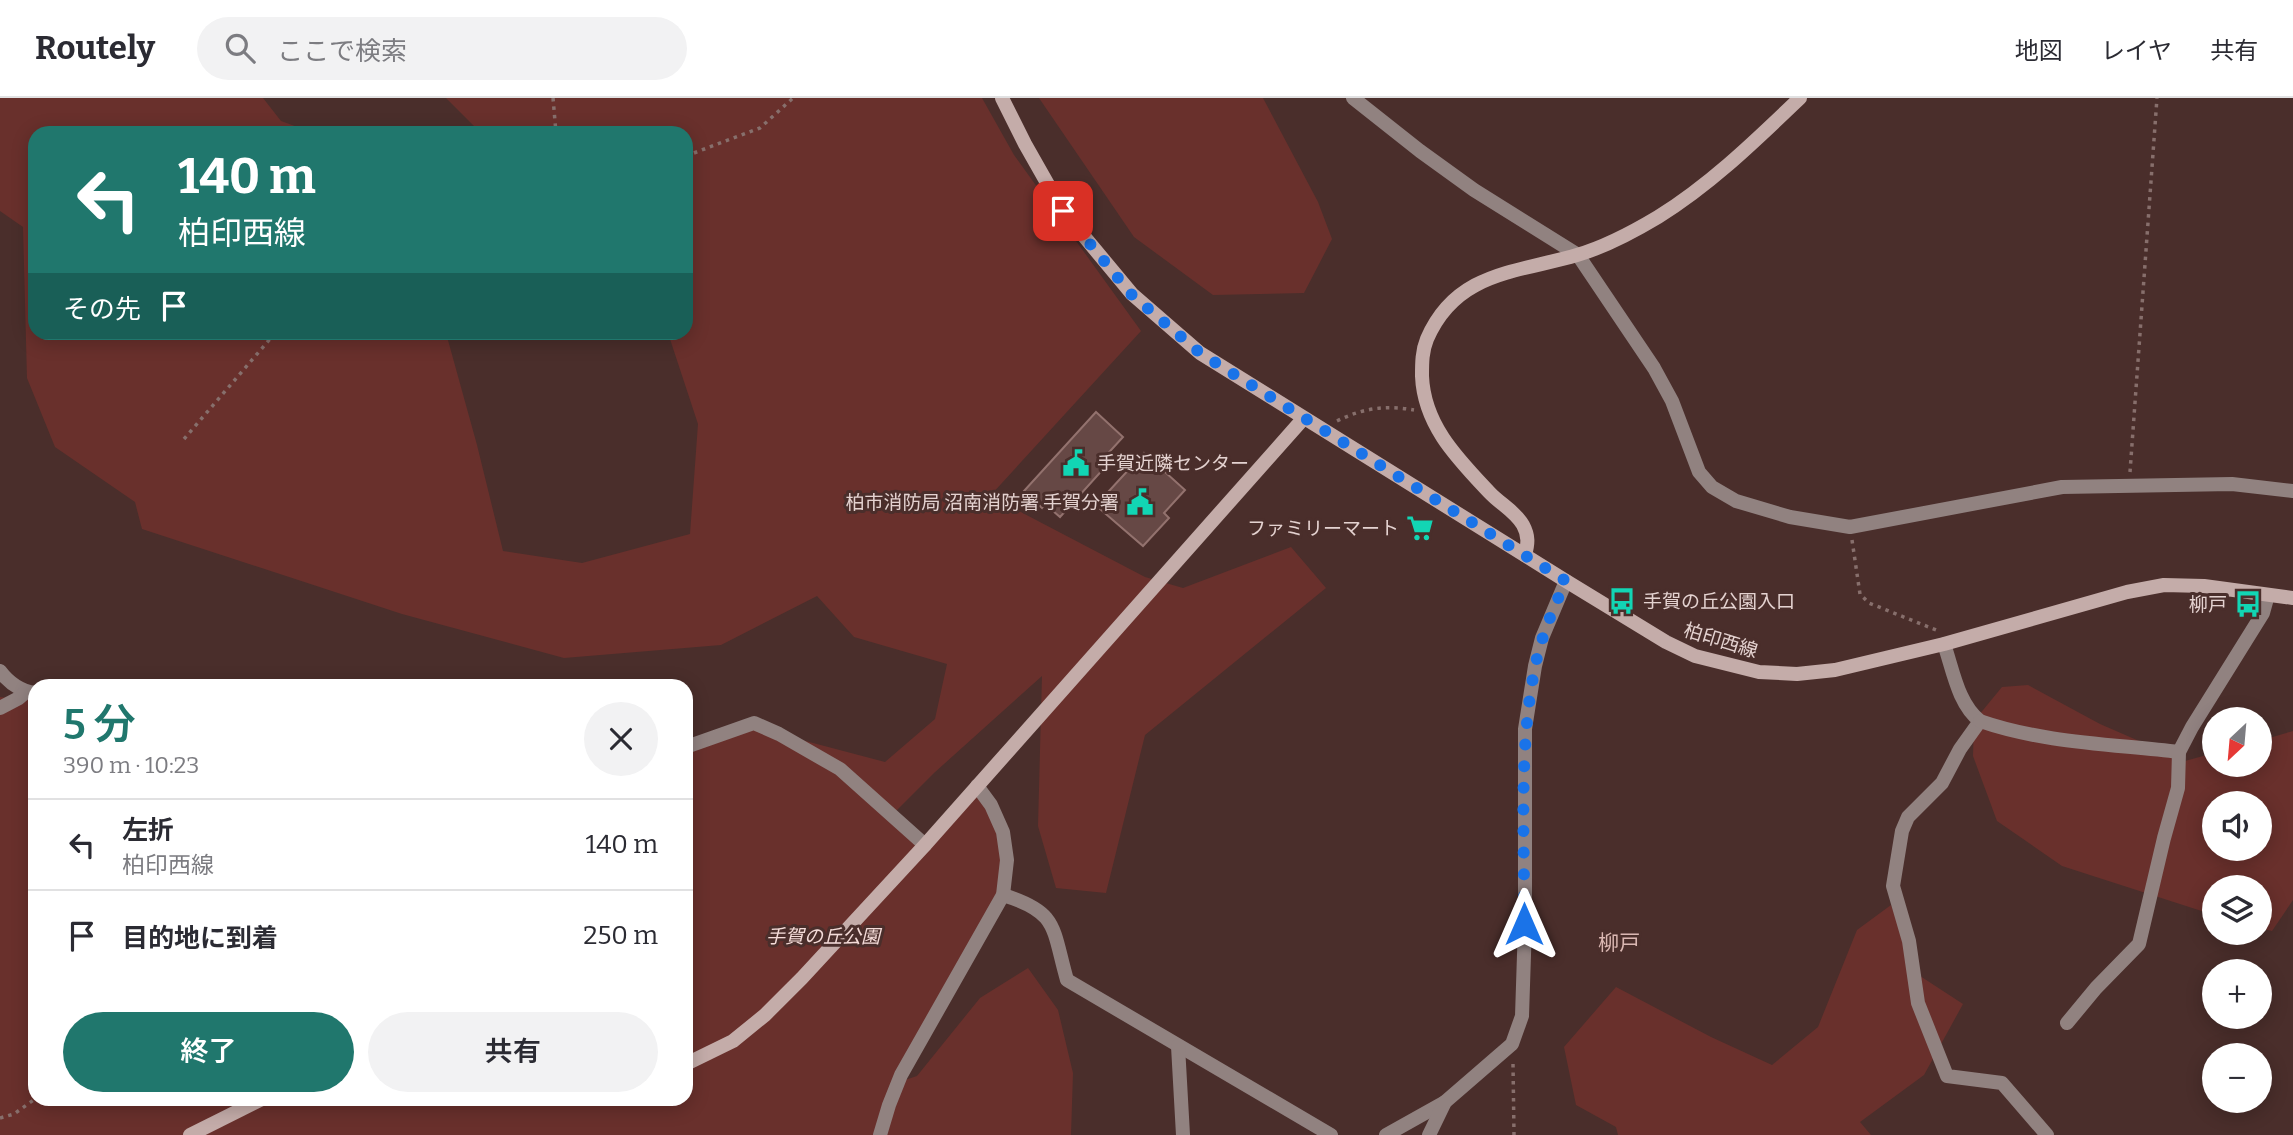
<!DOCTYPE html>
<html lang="ja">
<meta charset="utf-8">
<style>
:root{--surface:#fff;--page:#f2f2f3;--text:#2b2b33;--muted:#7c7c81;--line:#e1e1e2;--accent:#20776d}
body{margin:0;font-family:Bitter,"Noto Sans JP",serif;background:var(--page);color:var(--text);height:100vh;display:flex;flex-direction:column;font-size:26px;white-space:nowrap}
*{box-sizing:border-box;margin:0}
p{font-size:23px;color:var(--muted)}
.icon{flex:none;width:38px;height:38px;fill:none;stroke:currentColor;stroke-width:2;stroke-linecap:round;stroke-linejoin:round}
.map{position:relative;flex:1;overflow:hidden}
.details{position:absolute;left:28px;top:581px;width:665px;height:427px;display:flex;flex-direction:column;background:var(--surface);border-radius:21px;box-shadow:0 4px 18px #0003}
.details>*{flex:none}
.guide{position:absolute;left:28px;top:28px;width:665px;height:214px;border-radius:21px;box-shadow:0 4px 18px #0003;background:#20776d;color:#fff;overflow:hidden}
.needle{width:46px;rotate:206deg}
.tools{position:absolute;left:2202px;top:609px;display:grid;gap:14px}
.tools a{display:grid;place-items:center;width:70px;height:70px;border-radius:50%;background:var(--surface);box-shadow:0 4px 18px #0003;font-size:35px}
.pin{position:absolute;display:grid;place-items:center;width:60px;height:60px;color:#fff;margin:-30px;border-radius:14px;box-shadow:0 4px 10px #0006}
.me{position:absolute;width:77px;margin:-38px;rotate:0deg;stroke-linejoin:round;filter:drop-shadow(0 0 5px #0008)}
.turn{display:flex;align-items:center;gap:24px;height:147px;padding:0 35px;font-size:32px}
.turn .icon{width:91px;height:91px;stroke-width:2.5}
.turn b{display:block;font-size:49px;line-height:60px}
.then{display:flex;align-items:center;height:66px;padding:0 35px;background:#0003;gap:14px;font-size:26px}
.round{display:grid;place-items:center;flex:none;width:74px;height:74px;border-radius:37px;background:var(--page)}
.summary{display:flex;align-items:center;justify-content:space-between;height:119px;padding:0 35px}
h1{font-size:42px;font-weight:600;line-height:52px;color:var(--accent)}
.action{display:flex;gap:14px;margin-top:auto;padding:14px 35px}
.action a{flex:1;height:80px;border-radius:42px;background:var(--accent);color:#fff;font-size:28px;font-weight:600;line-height:80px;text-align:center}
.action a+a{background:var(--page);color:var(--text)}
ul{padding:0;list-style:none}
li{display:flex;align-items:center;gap:21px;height:91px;padding:0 35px;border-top:2px solid var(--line)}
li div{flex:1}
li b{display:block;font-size:26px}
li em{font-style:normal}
header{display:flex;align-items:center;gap:42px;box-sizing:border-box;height:98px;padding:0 35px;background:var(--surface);border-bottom:2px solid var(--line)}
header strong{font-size:33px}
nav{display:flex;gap:38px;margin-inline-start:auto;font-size:24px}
.search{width:490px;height:63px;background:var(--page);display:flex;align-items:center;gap:18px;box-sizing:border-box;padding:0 24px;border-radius:38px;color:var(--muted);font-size:26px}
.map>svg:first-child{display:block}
.green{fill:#69302c;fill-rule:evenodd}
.building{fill:#664845;stroke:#93726e;stroke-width:2}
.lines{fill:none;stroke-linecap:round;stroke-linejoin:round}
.path{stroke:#876f6c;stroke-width:3.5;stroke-dasharray:3.5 5;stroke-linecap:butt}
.street{stroke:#918280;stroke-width:14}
.secondary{stroke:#c4aca9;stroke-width:14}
.route{stroke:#1a73e8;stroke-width:12;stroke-dasharray:0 21.6}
.labels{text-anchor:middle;stroke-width:6;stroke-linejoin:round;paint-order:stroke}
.poi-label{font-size:19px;fill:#e4d2d0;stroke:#4a2e2b;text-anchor:end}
.street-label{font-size:19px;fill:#e4d2d0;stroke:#4a2e2b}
.park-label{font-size:19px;font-style:italic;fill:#f4dbd8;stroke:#4a2e2b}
.neighbourhood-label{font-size:21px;fill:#dab7b2;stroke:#4a2e2b}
</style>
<header>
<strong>Routely</strong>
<div class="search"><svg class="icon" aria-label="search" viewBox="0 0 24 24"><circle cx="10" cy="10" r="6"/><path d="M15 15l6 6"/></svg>ここで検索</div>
<nav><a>地図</a><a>レイヤ</a><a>共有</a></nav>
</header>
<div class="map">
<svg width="2293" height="1037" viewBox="0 0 2293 1037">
<rect width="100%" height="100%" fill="#4a2e2b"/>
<g class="green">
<polygon points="0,0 263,0 281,23 314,35 35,35 35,234 446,235 477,347 503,453 582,465 690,436 698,326 668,235 686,234 686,35 481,35 446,0 982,0 1014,57 1141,233 990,398 1145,479 1183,490 1291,449 1326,490 1145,637 1106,795 1056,790 1038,728 1042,578 934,675 892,717 925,746 977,688 991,707 1006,777 899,984 917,978 980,900 1028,870 1058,912 1073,975 1071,1037 0,1037 0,599 19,601 35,595 35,1001 686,1001 686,649 754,625 779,636 885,664 935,621 947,566 854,539 817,498 721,547 564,560 402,516 142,431 135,404 55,349 27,280 23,129 0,113"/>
<polygon points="1039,0 1263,0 1318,104 1332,141 1304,195 1213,197 1134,139"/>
<path d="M2028 587 2100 626 2185 663 2214 655V667H2259V643L2293 633V802L2272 833 2259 830V789H2214V817L2062 768 1997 723 1973 658 1974 623 2002 589ZM2214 705H2259V751H2214Z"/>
<polygon points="1891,807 1917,876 1963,906 1924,977 1860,1024 1871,1037 1618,1037 1616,1029 1576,1007 1564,949 1616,889 1711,939 1772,967 1818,929 1857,832"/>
</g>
<g class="building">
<polygon points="1096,314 1123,339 1101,363 1106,368 1060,419 1045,406 1042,410 1024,393"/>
<polygon points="1144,355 1185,392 1164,415 1169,420 1143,448 1100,411 1113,397 1109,393"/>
</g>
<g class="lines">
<g class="path">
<polyline points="553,0 556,35"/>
<polyline points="686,58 760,30 793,0"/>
<path d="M1337 323C1363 310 1385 307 1414 312"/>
<polyline points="184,341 276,234"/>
<polyline points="2130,374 2157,0"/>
<polyline points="1852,442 1860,496 1869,505 1936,532"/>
<polyline points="1513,966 1514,1037"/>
<polyline points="0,1020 14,1016 35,1001"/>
</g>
<g class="street">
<polyline points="1353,0 1420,53 1474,92 1578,157 1654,270 1672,303 1699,374 1712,389 1736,403 1790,419 1850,429 2062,389 2232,386 2293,393"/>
<path d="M1944 546C1953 572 1958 606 1980 623L1960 651 1942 685 1908 719 1902 733 1893 788 1909 843 1918 905 1947 978 2002 985 2047 1037"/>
<path d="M0 573C9 585 20 593 35 595"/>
<polyline points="0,610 19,600 26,594"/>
<path d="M1980 623C2043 645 2113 646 2179 654"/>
<polyline points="686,649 754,625 779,636 840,671 925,747"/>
<path d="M1003 797C1059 814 1052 830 1067 882L1331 1037"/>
<polyline points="2067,925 2096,890 2139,846 2164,740 2178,690 2179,654 2192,629 2263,515 2268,497"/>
<polyline points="1178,948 1183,1037"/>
<polyline points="880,1037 889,1007 901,977 1003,797 1007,762 1003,734 991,707 977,688"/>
<polyline points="1386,1037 1445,1004"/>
<polyline points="1429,1037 1445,1004 1512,946 1522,918 1525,826 1525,631 1535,568 1542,540 1566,483"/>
</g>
<g class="secondary">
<polyline points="1002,0 1025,46 1063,113 1132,196 1200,255 1566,483 1666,544 1695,558 1759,574 1797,576 1835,572 1944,546 2127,494 2164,487 2204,488 2293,500"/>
<path d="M1525 457C1528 446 1529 438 1523 427 1515 413 1500 406 1489 394 1457 360 1424 327 1422 278 1422 265 1422 253 1427 241 1456 174 1515 175 1577 157 1605 149 1633 134 1658 119 1711 86 1755 43 1800 0"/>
<polyline points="686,966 733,943 765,917 802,880 925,747 1303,321"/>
<polyline points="190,1037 262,1001"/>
</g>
</g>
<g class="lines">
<path class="route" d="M1063 113 1132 197 1200 255 1566 483C1553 511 1541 539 1535 569 1518 653 1525 741 1524 826"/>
</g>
<defs>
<symbol id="civic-bare" viewBox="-9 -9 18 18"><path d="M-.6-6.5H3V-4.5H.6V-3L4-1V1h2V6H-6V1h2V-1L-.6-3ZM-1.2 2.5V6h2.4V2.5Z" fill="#12d5b4" stroke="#4a2e2b" stroke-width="2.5" paint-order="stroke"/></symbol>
<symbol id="supermarket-bare" viewBox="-9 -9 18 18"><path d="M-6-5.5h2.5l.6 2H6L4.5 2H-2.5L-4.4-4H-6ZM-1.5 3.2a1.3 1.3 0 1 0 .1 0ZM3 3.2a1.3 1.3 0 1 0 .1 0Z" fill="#12d5b4" stroke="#4a2e2b" stroke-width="2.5" paint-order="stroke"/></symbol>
<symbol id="bus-bare" viewBox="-9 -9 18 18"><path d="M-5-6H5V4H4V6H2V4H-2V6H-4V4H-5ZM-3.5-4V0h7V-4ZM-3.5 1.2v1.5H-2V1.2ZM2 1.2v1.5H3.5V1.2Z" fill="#12d5b4" stroke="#4a2e2b" stroke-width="2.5" paint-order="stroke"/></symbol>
</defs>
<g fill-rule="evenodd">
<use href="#civic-bare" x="1057" y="346" width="38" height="38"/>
<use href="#civic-bare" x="1121" y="385" width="38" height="38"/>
<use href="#supermarket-bare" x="1401" y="411" width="38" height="38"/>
<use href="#bus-bare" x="1603" y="484" width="38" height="38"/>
<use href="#bus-bare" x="2229" y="487" width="38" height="38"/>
</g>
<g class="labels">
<g class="poi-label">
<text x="1097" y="372" text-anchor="start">手賀近隣センター</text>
<text x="1119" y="411">柏市消防局 沼南消防署 手賀分署</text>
<text x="1399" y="437">ファミリーマート</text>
<text x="1643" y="510" text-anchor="start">手賀の丘公園入口</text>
<text x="2227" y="513">柳戸</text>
</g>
<g class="street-label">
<text transform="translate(1721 542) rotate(17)" y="7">柏印西線</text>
</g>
<g class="park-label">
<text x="823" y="845">手賀の丘公園</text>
</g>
<g class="neighbourhood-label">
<text x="1619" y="852">柳戸</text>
</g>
</g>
</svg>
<div class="tools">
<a><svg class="needle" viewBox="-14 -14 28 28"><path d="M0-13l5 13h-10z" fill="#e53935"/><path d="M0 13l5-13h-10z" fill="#7c7c81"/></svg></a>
<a><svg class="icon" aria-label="sound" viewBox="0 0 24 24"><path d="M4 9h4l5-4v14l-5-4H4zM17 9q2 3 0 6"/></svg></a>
<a><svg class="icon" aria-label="layers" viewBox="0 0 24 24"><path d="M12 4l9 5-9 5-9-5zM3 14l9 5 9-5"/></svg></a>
<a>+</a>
<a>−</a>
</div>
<div class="pin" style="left:1063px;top:113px;background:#d93025"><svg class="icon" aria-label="arrive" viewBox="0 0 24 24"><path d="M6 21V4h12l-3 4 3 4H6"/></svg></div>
<svg class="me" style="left:1524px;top:826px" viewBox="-20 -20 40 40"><path d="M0-17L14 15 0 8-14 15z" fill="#1a73e8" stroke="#fff" stroke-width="4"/></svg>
<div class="guide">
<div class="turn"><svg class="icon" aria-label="left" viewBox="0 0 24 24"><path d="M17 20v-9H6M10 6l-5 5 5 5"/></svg><div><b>140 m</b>柏印西線</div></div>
<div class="then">その先<svg class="icon" aria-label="arrive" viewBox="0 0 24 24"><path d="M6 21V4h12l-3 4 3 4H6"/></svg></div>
</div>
<section class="details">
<div class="summary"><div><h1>5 分</h1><p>390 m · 10:23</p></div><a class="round"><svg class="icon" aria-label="close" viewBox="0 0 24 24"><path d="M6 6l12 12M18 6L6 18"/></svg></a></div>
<ul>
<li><svg class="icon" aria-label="left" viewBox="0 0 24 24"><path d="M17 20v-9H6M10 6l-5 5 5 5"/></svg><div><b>左折</b><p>柏印西線</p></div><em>140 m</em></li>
<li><svg class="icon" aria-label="arrive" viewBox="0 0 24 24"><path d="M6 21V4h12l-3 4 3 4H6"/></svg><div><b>目的地に到着</b></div><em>250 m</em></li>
</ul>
<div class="action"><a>終了</a><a>共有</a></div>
</section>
</div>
